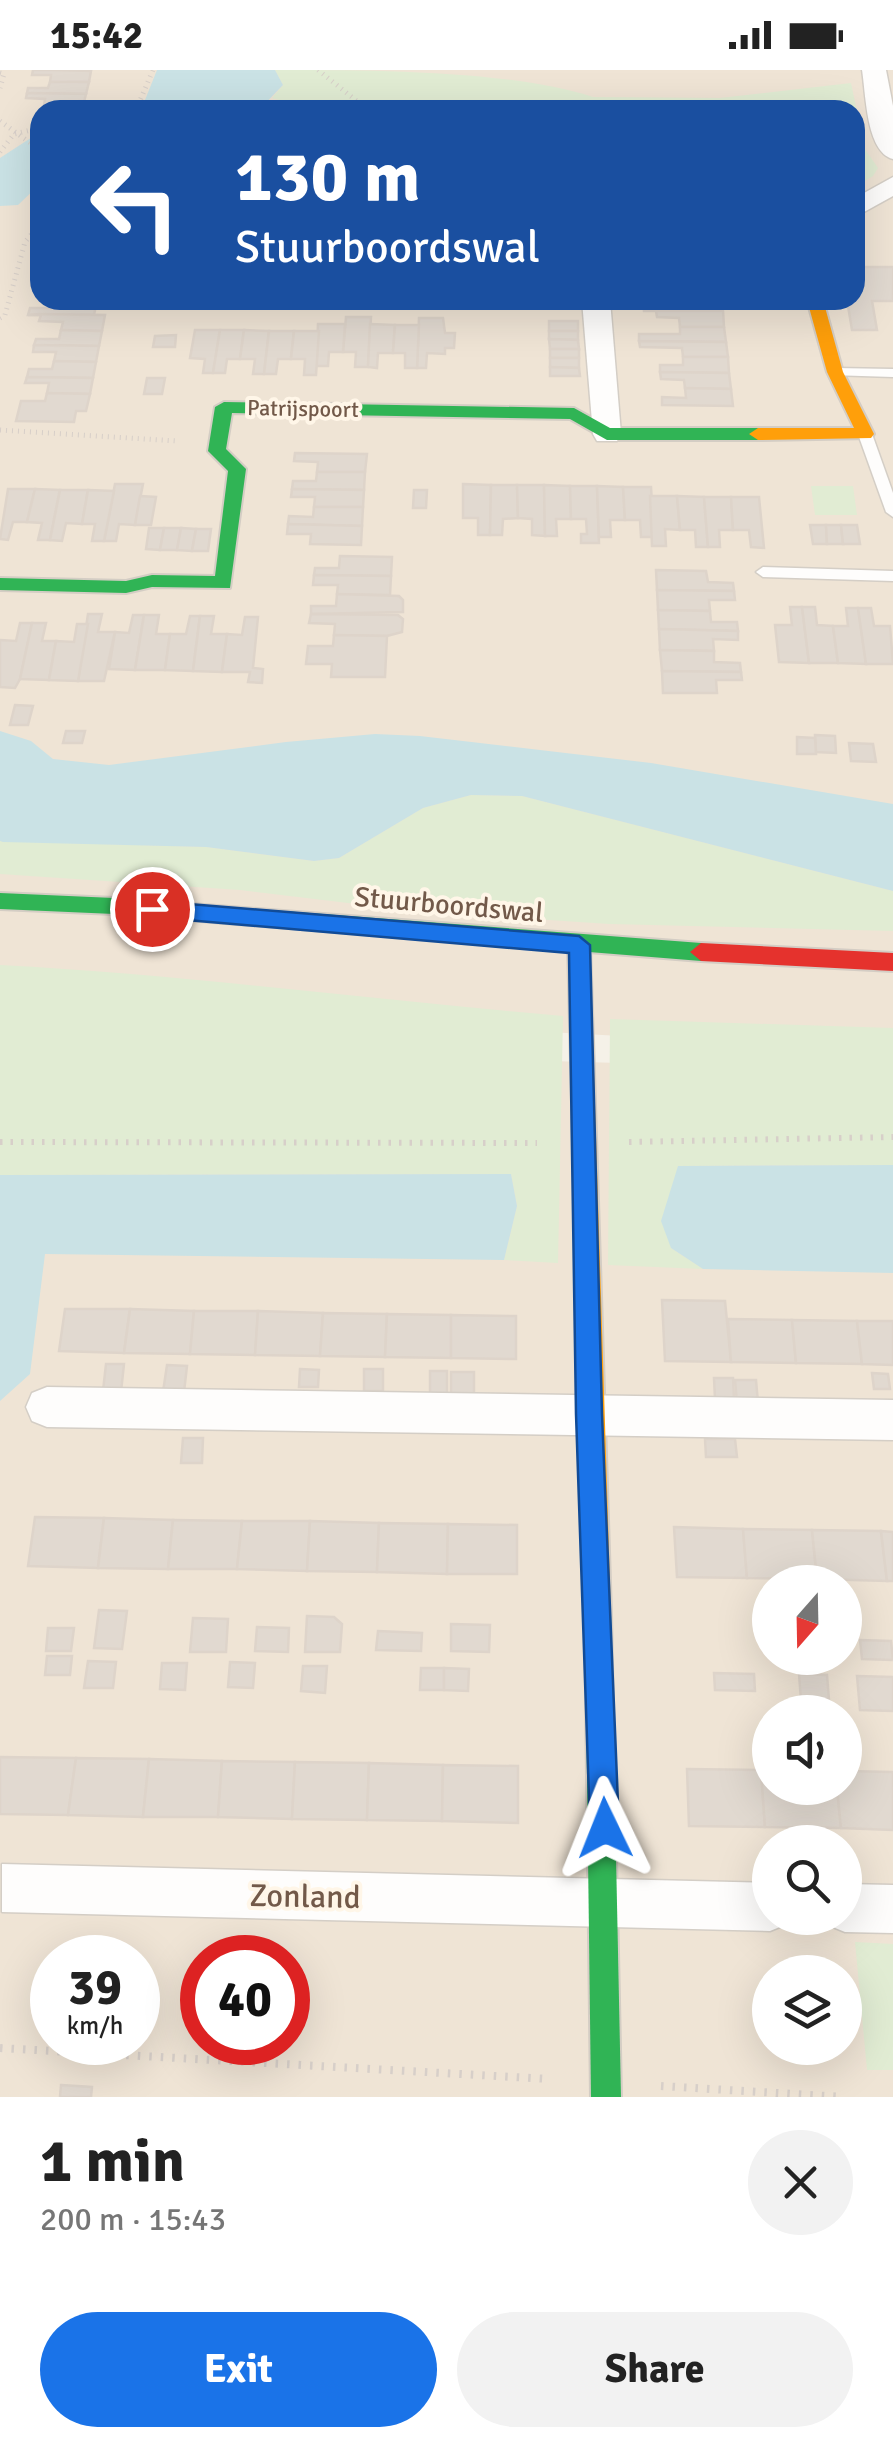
<!DOCTYPE html>
<meta charset="utf-8">
<style>
:root{--surface:#fff;--page:#f2f2f2;--text:#222;--muted:#767676;--accent:#1a73e8}
body{margin:0;font-family:Signika,sans-serif;background:var(--page);color:var(--text);height:100vh;display:flex;flex-direction:column;font-size:38px;white-space:nowrap}
*{box-sizing:border-box;margin:0}
p{font-size:32px;color:var(--muted)}
.icon{flex:none;width:55px;height:55px;fill:none;stroke:currentColor;stroke-width:2;stroke-linecap:round;stroke-linejoin:round}
.map{position:relative;height:2027px;overflow:hidden}
.drawer{display:flex;flex-direction:column;background:var(--surface);flex:1}
.drawer>*{flex:none}
.top-card{position:absolute;left:30px;top:30px;width:835px;height:210px;border-radius:30px;box-shadow:0 10px 40px #0002;background:#1a4fa0;color:#fff;overflow:hidden}
.needle{width:65px;rotate:200deg}
.buttons{position:absolute;left:752px;top:1495px;display:grid;gap:20px}
.buttons a{display:grid;place-items:center;width:110px;height:110px;border-radius:50%;background:var(--surface);box-shadow:0 10px 40px #0002;font-size:50px}
.speed{position:absolute;left:30px;top:1865px;display:flex;gap:20px;font-size:50px;font-weight:700;text-align:center}
.speed>*{display:grid;place-content:center;width:130px;height:130px;border-radius:50%;background:var(--surface);box-shadow:0 10px 40px #0002;line-height:1}
.speed small{font-size:25px;font-weight:400}
.speed .limit{border:15px solid #d22;background:#fff;color:#111}
.pin{position:absolute;display:grid;place-items:center;width:85px;height:85px;color:#fff;margin:-42px;border:5px solid #fff;border-radius:50%;box-shadow:0 2px 10px #0007}
.me{position:absolute;width:110px;margin:-55px;rotate:358deg;stroke-linejoin:round;filter:drop-shadow(0 0 8px #0008)}
.turn{display:flex;align-items:center;gap:35px;height:210px;padding:0 40px;font-size:45px}
.turn .icon{width:130px;height:130px;stroke-width:2.5}
.turn b{display:block;font-size:70px;line-height:85px}
.round{display:grid;place-items:center;flex:none;width:105px;height:105px;border-radius:52px;background:var(--page)}
.overview{display:flex;align-items:center;justify-content:space-between;height:170px;padding:0 40px}
h1{font-size:60px;font-weight:800;line-height:75px}
.cta{display:flex;gap:20px;margin-top:auto;padding:20px 40px}
.cta a{flex:1;height:115px;border-radius:60px;background:var(--accent);color:#fff;font-size:40px;font-weight:800;line-height:115px;text-align:center}
.cta a+a{background:var(--page);color:var(--text)}
.status{display:flex;justify-content:space-between;align-items:center;height:70px;padding:0 50px;background:var(--surface);direction:ltr}
.status svg{height:28px;fill:currentColor}
.map>svg:first-child{display:block}
.residential{fill:#efe4d5;fill-rule:evenodd}
.green{fill:#e1ecd3}
.water{fill:#cae2e5}
.building{fill:#e1d9d0;stroke:#ded4ca;stroke-width:2.5}
.lines{fill:none;stroke-linecap:round;stroke-linejoin:round}
.lane-casing{stroke:#d4cec6;stroke-width:3}
.street-casing{stroke:#d4cec6;stroke-width:3}
.fast-casing{stroke:#d4cdc4;stroke-width:4}
.slow-casing{stroke:#d4cdc4;stroke-width:4}
.jam-casing{stroke:#d4cdc4;stroke-width:4}
.path-far2{stroke:#d7cfc9;stroke-width:5;stroke-dasharray:1 5;stroke-linecap:butt}
.path-far1{stroke:#d7cfc9;stroke-width:6;stroke-dasharray:2.5 8;stroke-linecap:butt}
.path{stroke:#d7cfc9;stroke-width:8;stroke-dasharray:2.5 9;stroke-linecap:butt}
.lane{fill:#fefdfc;fill-rule:evenodd}
.street{fill:#fefdfc;fill-rule:evenodd}
.fast{fill:#30b455;fill-rule:evenodd}
.slow{fill:#ff9f0a;fill-rule:evenodd}
.jam{fill:#e5322d;fill-rule:evenodd}
.route{fill:#1a73e8;stroke:#114b97;stroke-width:2.5}
.labels{text-anchor:middle;stroke-width:8;stroke-linejoin:round;paint-order:stroke}
.far-street-label{font-size:22px;fill:#725949;stroke:#fff6e8}
.street-label{font-size:28px;fill:#725949;stroke:#fff6e8}
.near-street-label{font-size:32px;fill:#725949;stroke:#fff6e8}
</style>
<div class="status"><b>15:42</b><svg viewBox="0 0 49 12"><path d="M0 12V9h3v3zM5 12V6h3v6zM10 12V3h3v9zM15 12V0h3v12zM26 1h20v11H26zM47 4h2v5h-2z"/></svg></div>
<div class="map">
<svg width="893" height="2027" viewBox="0 0 893 2027">
<rect width="100%" height="100%" fill="#f5f1e8"/>
<g class="residential">
<path d="M0 0H893V981L0 932ZM40 40H855V230H40Z"/>
<path d="M0 975 893 1001V2027H0ZM770 1512H845V1588H770ZM770 1642H845V1718H770ZM770 1772H845V1848H770ZM52 1888H138V1972H52ZM202 1888H288V1972H202ZM770 1902H845V1978H770Z"/>
</g>
<g class="green">
<path d="M275 0C367 0 510 0 593 27L720 28 851 13 865 79 878 98 873 106 855 117V40H312L272 28 283 15Z"/>
<polygon points="811,416 853,416 857,445 815,445"/>
<polygon points="471,725 522,726 893,821 893,861 609,854 415,841 240,820 0,804 0,771 206,777 314,791 339,788 423,738"/>
<path d="M0 895C189 905 375 930 563 946L558 1193 504 1190 517 1136 511 1104 0 1105Z"/>
<polygon points="610,949 893,958 893,1095 678,1096 671,1178 703,1199 608,1195"/>
<polygon points="855,1872 893,1874 893,2000 867,2000"/>
</g>
<g class="water">
<polygon points="157,0 275,0 283,15 259,40 141,40"/>
<polygon points="40,62 40,114 18,135 0,136 0,88"/>
<polygon points="0,661 31,671 53,689 109,695 286,672 375,664 420,666 651,693 893,734 893,821 522,726 471,725 423,738 339,788 314,791 206,777 3,772 0,771"/>
<polygon points="893,1095 893,1203 703,1199 671,1178 661,1151 678,1096"/>
<polygon points="511,1104 517,1136 504,1190 45,1184 30,1304 0,1331 0,1105"/>
</g>
<g class="building">
<polygon points="33,0 52,0 91,1 89,12 50,12 51,5 32,5"/>
<polygon points="50,12 89,12 86,24 27,23 28,18 48,18"/>
<polygon points="27,23 86,24 83,36 44,36 45,29 26,28"/>
<polygon points="855,197 893,197 893,231 872,231 877,260 852,260 847,230 855,230"/>
<polygon points="54,230 97,230 94,245 28,245 30,238 53,238"/>
<polygon points="666,230 710,230 711,241 644,241 643,234 666,234"/>
<polygon points="656,241 723,241 724,257 680,257 679,248 657,247"/>
<polygon points="28,245 39,244 105,245 102,261 61,260 63,252 39,251 41,245"/>
<polygon points="346,247 371,247 368,297 355,297 356,282 343,282"/>
<polygon points="419,248 443,248 445,263 455,263 454,278 445,278 445,284 427,283 426,298 417,298"/>
<rect x="549" y="251" width="29" height="10"/>
<polygon points="318,254 345,254 343,282 329,282 328,296 316,296"/>
<polygon points="370,254 395,255 393,283 378,283 377,298 368,297"/>
<polygon points="395,255 419,255 417,298 405,298 405,283 393,283"/>
<polygon points="680,257 724,257 726,272 639,271 639,264 680,264"/>
<polygon points="61,260 102,261 99,276 34,275 36,269 59,269"/>
<polygon points="195,260 220,260 213,303 203,303 205,289 190,288"/>
<polygon points="220,260 244,260 240,289 227,289 225,303 213,303"/>
<polygon points="244,260 269,261 264,304 253,304 255,289 240,289"/>
<polygon points="269,261 294,261 291,289 278,289 276,304 264,304"/>
<polygon points="294,261 319,261 316,305 304,305 305,289 291,289"/>
<polygon points="549,261 578,261 578,270 549,269"/>
<polygon points="176,265 175,277 153,277 155,266"/>
<polygon points="549,269 578,270 579,279 550,279"/>
<polygon points="639,271 726,272 728,287 683,287 682,278 640,277"/>
<polygon points="34,275 99,276 96,292 54,291 56,282 33,282"/>
<rect x="550" y="279" width="29" height="9"/>
<polygon points="683,287 728,287 729,303 660,302 660,295 683,295"/>
<polygon points="550,288 579,288 579,298 550,297"/>
<polygon points="54,291 96,292 93,308 27,307 29,299 52,299"/>
<polygon points="550,297 579,298 580,306 550,306"/>
<polygon points="660,302 729,303 731,319 685,318 684,310 661,309"/>
<polygon points="27,307 93,308 90,324 47,323 49,313 25,313"/>
<polygon points="147,308 165,308 162,324 144,324"/>
<polygon points="685,318 731,319 733,336 662,335 662,327 686,328"/>
<polygon points="47,323 90,324 86,341 76,341 74,352 16,351 21,331 45,331"/>
<polygon points="295,383 367,384 365,402 317,402 318,392 294,391"/>
<polygon points="317,402 365,402 364,420 292,419 293,411 316,411"/>
<polygon points="115,414 143,414 135,455 119,454 116,471 104,471"/>
<polygon points="463,414 491,415 490,465 478,465 478,448 463,448"/>
<polygon points="491,415 517,415 518,448 503,449 502,465 490,465"/>
<polygon points="517,415 544,415 545,466 532,465 532,449 518,448"/>
<polygon points="544,415 570,416 571,449 556,449 557,466 545,466"/>
<polygon points="570,416 597,416 599,473 581,473 581,464 587,464 586,449 571,449"/>
<polygon points="597,416 623,417 625,450 610,450 611,467 599,467"/>
<polygon points="623,417 651,417 654,467 641,467 640,450 625,450"/>
<polygon points="8,419 35,419 27,452 13,452 8,470 0,469"/>
<polygon points="35,419 60,420 50,470 38,470 42,453 27,452"/>
<polygon points="292,419 364,420 363,437 314,437 315,427 291,427"/>
<polygon points="60,420 88,420 82,454 66,453 62,471 50,470"/>
<polygon points="88,420 114,421 104,471 92,471 95,454 82,454"/>
<polygon points="414,420 427,420 426,438 413,438"/>
<polygon points="140,426 156,427 151,455 135,455"/>
<polygon points="650,426 677,426 680,460 665,459 666,476 652,476"/>
<polygon points="677,426 704,427 708,477 696,477 695,460 680,460"/>
<polygon points="704,427 731,427 733,460 719,460 720,477 708,477"/>
<polygon points="731,427 759,427 764,478 751,477 749,460 733,460"/>
<polygon points="314,437 363,437 362,456 288,454 289,446 313,447"/>
<polygon points="288,454 362,456 361,475 310,474 311,464 287,464"/>
<polygon points="810,455 826,455 827,474 813,474"/>
<polygon points="826,455 841,455 843,474 827,474"/>
<polygon points="841,455 857,455 860,474 843,474"/>
<polygon points="149,458 164,458 160,480 146,479"/>
<polygon points="164,458 181,458 177,480 160,480"/>
<polygon points="181,458 196,459 192,481 177,480"/>
<polygon points="196,459 211,459 208,481 192,481"/>
<polygon points="340,486 392,487 391,506 314,505 315,498 339,498"/>
<polygon points="656,500 706,501 708,512 733,513 734,521 657,520"/>
<polygon points="314,505 391,506 390,525 337,524 338,515 313,515"/>
<polygon points="657,520 734,521 735,530 709,530 710,541 658,540"/>
<polygon points="337,524 399,526 403,530 403,542 311,544 311,536 336,536"/>
<polygon points="790,537 802,537 809,593 779,592 775,555 792,555"/>
<polygon points="802,537 815,537 817,555 833,556 838,593 809,593"/>
<polygon points="846,538 858,538 866,594 838,593 833,556 848,556"/>
<polygon points="858,538 871,538 874,556 890,556 893,594 866,594"/>
<polygon points="658,540 710,541 711,552 737,552 738,561 659,559"/>
<polygon points="88,544 102,544 98,562 115,562 104,611 78,611"/>
<polygon points="311,544 398,545 403,549 402,562 387,566 334,565 335,554 309,553"/>
<polygon points="133,545 144,545 135,600 109,599 115,562 129,563"/>
<polygon points="144,545 159,545 156,564 170,564 165,600 135,600"/>
<polygon points="190,546 200,546 193,601 165,600 170,564 186,564"/>
<polygon points="200,546 214,546 211,564 227,564 222,602 193,601"/>
<polygon points="245,547 258,547 253,598 263,599 262,613 248,612 250,602 222,602 227,564 242,565"/>
<polygon points="20,553 32,553 20,609 15,618 0,617 0,570 16,571"/>
<polygon points="32,553 46,553 42,571 56,571 49,610 20,609"/>
<polygon points="77,554 88,554 78,611 49,610 56,571 74,572"/>
<polygon points="659,559 738,561 738,570 713,569 714,581 660,580"/>
<polygon points="334,565 387,566 385,607 331,607 332,594 306,594 308,576 333,576"/>
<polygon points="660,580 714,581 714,592 740,593 741,602 662,601"/>
<polygon points="662,601 741,602 742,610 716,610 717,623 663,623"/>
<polygon points="15,635 33,636 28,655 10,655"/>
<polygon points="66,661 85,661 82,673 63,673"/>
<polygon points="815,665 835,666 836,683 816,682"/>
<polygon points="797,667 815,668 816,684 797,684"/>
<polygon points="849,673 873,674 876,692 851,691"/>
<polygon points="662,1230 725,1231 731,1292 665,1291"/>
<polygon points="65,1239 130,1239 124,1283 59,1281"/>
<polygon points="130,1239 194,1241 190,1284 124,1283"/>
<polygon points="194,1241 258,1241 255,1285 190,1284"/>
<polygon points="258,1241 323,1243 320,1286 255,1285"/>
<polygon points="323,1243 387,1244 385,1287 320,1286"/>
<polygon points="387,1244 451,1245 451,1288 385,1287"/>
<polygon points="451,1245 516,1246 516,1289 451,1288"/>
<polygon points="728,1249 792,1250 796,1293 731,1292"/>
<polygon points="792,1250 857,1251 862,1294 796,1293"/>
<polygon points="857,1251 893,1251 893,1295 862,1294"/>
<polygon points="106,1294 124,1294 121,1322 103,1321"/>
<polygon points="167,1295 187,1296 184,1322 163,1322"/>
<polygon points="300,1299 319,1300 318,1317 299,1317"/>
<rect x="364" y="1299" width="19" height="22"/>
<rect x="430" y="1301" width="17" height="24"/>
<polygon points="451,1302 474,1302 474,1327 451,1326"/>
<polygon points="872,1303 888,1304 890,1319 874,1319"/>
<polygon points="714,1308 733,1308 734,1329 715,1329"/>
<polygon points="735,1310 756,1310 758,1333 737,1333"/>
<polygon points="183,1368 203,1368 202,1393 181,1393"/>
<polygon points="705,1369 735,1369 737,1387 706,1387"/>
<polygon points="35,1447 104,1448 98,1498 28,1496"/>
<polygon points="104,1448 173,1450 168,1499 98,1498"/>
<polygon points="173,1450 242,1451 237,1499 168,1499"/>
<polygon points="242,1451 310,1451 307,1501 237,1499"/>
<polygon points="310,1451 379,1453 377,1502 307,1501"/>
<polygon points="379,1453 448,1454 447,1504 377,1502"/>
<polygon points="448,1454 517,1455 517,1504 447,1504"/>
<polygon points="674,1457 743,1459 747,1508 677,1507"/>
<polygon points="743,1459 812,1460 817,1509 747,1508"/>
<polygon points="812,1460 881,1461 887,1511 817,1509"/>
<polygon points="881,1461 893,1462 893,1511 887,1511"/>
<polygon points="99,1540 127,1541 122,1579 94,1578"/>
<polygon points="307,1546 334,1547 342,1554 340,1582 305,1582"/>
<polygon points="193,1548 228,1549 226,1582 190,1582"/>
<polygon points="451,1554 490,1555 489,1582 451,1581"/>
<polygon points="257,1557 289,1558 288,1582 255,1581"/>
<polygon points="48,1558 74,1558 71,1581 46,1581"/>
<polygon points="378,1561 422,1563 421,1581 376,1580"/>
<polygon points="860,1570 891,1571 893,1590 862,1589"/>
<polygon points="47,1586 72,1586 70,1605 45,1605"/>
<polygon points="88,1591 116,1592 113,1618 84,1618"/>
<polygon points="230,1592 255,1593 253,1618 228,1617"/>
<polygon points="162,1593 187,1593 185,1620 160,1619"/>
<polygon points="303,1596 327,1596 325,1623 301,1621"/>
<polygon points="421,1598 444,1598 444,1620 420,1620"/>
<polygon points="444,1598 469,1599 468,1621 444,1620"/>
<polygon points="714,1603 754,1604 755,1621 715,1620"/>
<polygon points="799,1604 827,1605 829,1630 801,1630"/>
<polygon points="857,1606 893,1607 893,1641 860,1640"/>
<polygon points="0,1687 76,1688 68,1745 0,1744"/>
<polygon points="76,1688 149,1689 143,1747 68,1745"/>
<polygon points="149,1689 222,1691 218,1747 143,1747"/>
<polygon points="222,1691 295,1692 292,1749 218,1747"/>
<polygon points="295,1692 369,1693 367,1750 292,1749"/>
<polygon points="369,1693 443,1695 442,1751 367,1750"/>
<polygon points="443,1695 518,1696 518,1753 442,1751"/>
<polygon points="687,1699 761,1700 765,1757 689,1756"/>
<polygon points="761,1700 770,1700 770,1718 837,1718 841,1758 765,1757"/>
<polygon points="845,1701 893,1702 893,1760 841,1758 837,1718 845,1718"/>
<polygon points="61,2015 92,2017 91,2027 60,2027"/>
</g>
<g class="lines">
<defs>
<g id="lane">
<polygon points="835,298 893,299 893,307 830,305 830,299"/>
<polygon points="865,360 872,364 893,423 893,447 886,442 858,364"/>
<polygon points="763,497 893,501 893,511 763,507 756,502"/>
</g>
<g id="street">
<path d="M862 0H886L893 36V89C866 82 866 24 862 0Z"/>
<polygon points="893,107 893,126 855,147 855,128"/>
<polygon points="582,230 610,230 621,364 617,371 597,371 593,364"/>
<polygon points="47,1317 893,1330 893,1370 47,1357 32,1351 26,1337 32,1323"/>
<polygon points="2,1794 770,1813 770,1848 790,1848 787,1854 770,1861 2,1842"/>
<polygon points="845,1814 893,1815 893,1863 845,1862 828,1855 825,1848 845,1848"/>
</g>
<g id="fast">
<polygon points="224,332 574,338 610,358 758,358 767,364 758,370 607,370 570,349 232,343 226,379 246,399 230,518 152,517 126,523 0,520 0,508 126,511 152,505 215,506 228,401 208,381 215,337"/>
<polygon points="0,823 114,828 701,873 712,882 701,891 114,844 0,839"/>
<polygon points="598,1532 607,1536 611,1545 621,2027 591,2027 585,1545 589,1536"/>
</g>
<g id="slow">
<polygon points="807,230 823,230 843,302 874,364 871,368 758,370 749,364 758,358 854,358 827,302"/>
<polygon points="579,866 590,875 611,1545 607,1554 598,1558 589,1554 585,1545 568,875"/>
</g>
<polygon id="jam" points="701,873 893,883 893,901 701,891 690,882"/>
</defs>
<use href="#lane" class="lane-casing"/>
<use href="#street" class="street-casing"/>
<use href="#fast" class="fast-casing"/>
<use href="#slow" class="slow-casing"/>
<use href="#jam" class="jam-casing"/>
<g class="path-far2">
<polyline points="318,0 358,32 387,40"/>
<polyline points="0,3 4,4 0,18"/>
<polyline points="136,40 153,0"/>
<polyline points="0,51 40,80"/>
<polyline points="0,82 14,64 40,58"/>
<polyline points="0,248 5,245 25,172 40,154"/>
<polyline points="0,360 177,371"/>
</g>
<g class="path-far1">
<polyline points="0,1072 537,1073"/>
<polyline points="629,1072 893,1067"/>
</g>
<g class="path">
<polyline points="0,1978 549,2009"/>
<polyline points="661,2016 844,2027"/>
</g>
<use href="#lane" class="lane"/>
<use href="#street" class="street"/>
<use href="#fast" class="fast"/>
<use href="#slow" class="slow"/>
<use href="#jam" class="jam"/>
</g>
<polygon class="route" points="152,831 579,866 590,875 602,1344 619,1758 615,1768 605,1773 595,1768 590,1758 576,1344 569,883 152,847 142,839"/>
<g class="labels">
<g class="far-street-label">
<text transform="translate(303 338) rotate(1)" y="8">Patrijspoort</text>
</g>
<g class="street-label">
<text transform="translate(449 834) rotate(5)" y="10">Stuurboordswal</text>
</g>
<g class="near-street-label">
<text transform="translate(305 1826) rotate(1)" y="11">Zonland</text>
</g>
</g>
</svg>
<div class="buttons">
<a><svg class="needle" viewBox="-14 -14 28 28"><path d="M0-13l5 13h-10z" fill="#e53935"/><path d="M0 13l5-13h-10z" fill="#767676"/></svg></a>
<a><svg class="icon" aria-label="sound" viewBox="0 0 24 24"><path d="M4 9h4l5-4v14l-5-4H4zM17 9q2 3 0 6"/></svg></a>
<a><svg class="icon" aria-label="search" viewBox="0 0 24 24"><circle cx="10" cy="10" r="6"/><path d="M15 15l6 6"/></svg></a>
<a><svg class="icon" aria-label="layers" viewBox="0 0 24 24"><path d="M12 4l9 5-9 5-9-5zM3 14l9 5 9-5"/></svg></a>
</div>
<div class="speed"><div>39<small>km/h</small></div><div class="limit">40</div></div>
<div class="pin" style="left:152px;top:839px;background:#d93025"><svg class="icon" aria-label="arrive" viewBox="0 0 24 24"><path d="M6 21V4h12l-3 4 3 4H6"/></svg></div>
<svg class="me" style="left:605px;top:1758px" viewBox="-20 -20 40 40"><path d="M0-17L14 15 0 8-14 15z" fill="#1a73e8" stroke="#fff" stroke-width="4"/></svg>
<div class="top-card">
<div class="turn"><svg class="icon" aria-label="left" viewBox="0 0 24 24"><path d="M17 20v-9H6M10 6l-5 5 5 5"/></svg><div><b>130 m</b>Stuurboordswal</div></div>
</div>
</div>
<section class="drawer">
<div class="overview"><div><h1>1 min</h1><p>200 m · 15:43</p></div><a class="round"><svg class="icon" aria-label="close" viewBox="0 0 24 24"><path d="M6 6l12 12M18 6L6 18"/></svg></a></div>
<div class="cta"><a>Exit</a><a>Share</a></div>
</section>
